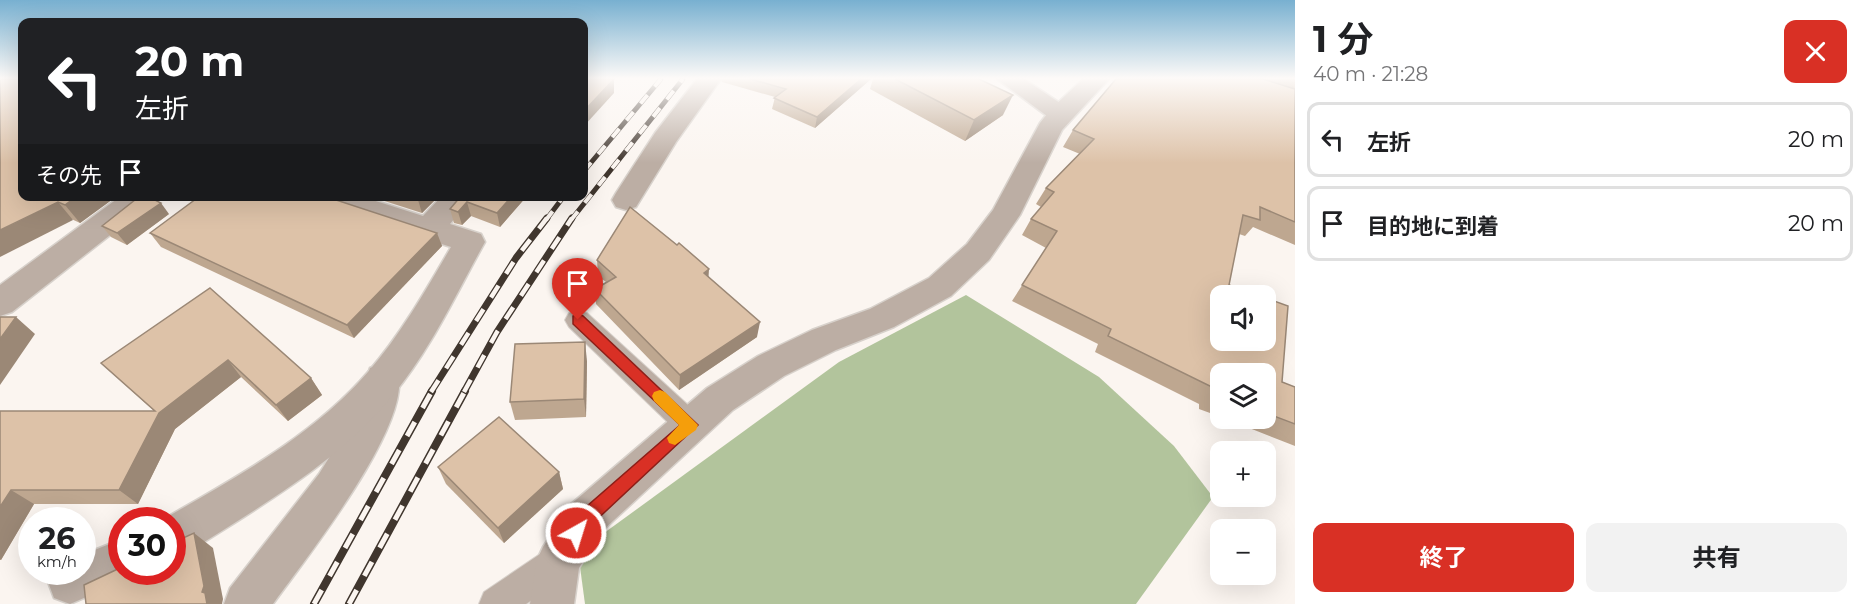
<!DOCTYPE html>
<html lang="ja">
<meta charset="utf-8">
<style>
:root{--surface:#fff;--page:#f2f2f2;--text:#202124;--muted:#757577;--line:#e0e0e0;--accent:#d93025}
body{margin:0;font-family:Montserrat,"Noto Sans JP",sans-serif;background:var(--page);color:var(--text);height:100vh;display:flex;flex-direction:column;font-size:22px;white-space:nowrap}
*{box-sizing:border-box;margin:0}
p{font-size:20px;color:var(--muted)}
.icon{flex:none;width:33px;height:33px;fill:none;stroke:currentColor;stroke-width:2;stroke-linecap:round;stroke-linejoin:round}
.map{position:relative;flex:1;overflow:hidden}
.details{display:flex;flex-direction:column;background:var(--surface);width:570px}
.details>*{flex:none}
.guide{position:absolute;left:18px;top:18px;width:570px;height:183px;border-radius:12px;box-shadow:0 6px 24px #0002;background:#202124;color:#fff;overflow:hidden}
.buttons{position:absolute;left:1210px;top:285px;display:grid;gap:12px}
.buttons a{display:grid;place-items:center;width:66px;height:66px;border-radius:12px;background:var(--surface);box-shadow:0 6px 24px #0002;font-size:30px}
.speed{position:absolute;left:18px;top:507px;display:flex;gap:12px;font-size:30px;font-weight:700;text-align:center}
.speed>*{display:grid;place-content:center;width:78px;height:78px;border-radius:50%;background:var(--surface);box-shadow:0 6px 24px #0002;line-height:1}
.speed small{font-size:15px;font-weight:400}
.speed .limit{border:9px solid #d22;background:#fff;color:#111}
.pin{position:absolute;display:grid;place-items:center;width:51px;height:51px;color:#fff;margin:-62px -26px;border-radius:50% 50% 50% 0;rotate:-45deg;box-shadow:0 0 6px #0007}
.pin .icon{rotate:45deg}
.me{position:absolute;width:66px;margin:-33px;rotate:39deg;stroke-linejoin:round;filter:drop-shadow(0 0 4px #0008)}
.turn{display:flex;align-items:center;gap:21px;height:126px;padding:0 18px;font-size:27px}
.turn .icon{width:78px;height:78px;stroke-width:2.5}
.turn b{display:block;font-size:42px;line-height:51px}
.then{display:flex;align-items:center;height:57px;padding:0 18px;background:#0003;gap:12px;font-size:22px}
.round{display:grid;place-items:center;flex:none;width:63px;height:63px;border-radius:12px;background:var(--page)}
.head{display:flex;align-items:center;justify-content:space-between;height:102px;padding:0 18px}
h1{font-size:36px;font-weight:700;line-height:45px}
.cta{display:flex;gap:12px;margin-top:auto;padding:12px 18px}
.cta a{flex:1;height:69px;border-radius:12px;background:var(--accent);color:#fff;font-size:24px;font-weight:700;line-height:69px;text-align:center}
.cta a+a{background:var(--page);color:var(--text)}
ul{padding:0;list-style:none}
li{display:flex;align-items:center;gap:18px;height:75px;margin:0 12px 9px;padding:0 6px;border:3px solid var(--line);border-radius:12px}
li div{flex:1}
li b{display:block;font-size:22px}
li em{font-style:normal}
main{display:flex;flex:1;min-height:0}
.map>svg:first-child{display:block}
.forest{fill:#b2c49c}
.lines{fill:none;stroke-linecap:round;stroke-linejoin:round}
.service-casing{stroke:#d7d1cb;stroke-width:2}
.pedestrian-casing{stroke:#d7d1cb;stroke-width:3}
.minor-casing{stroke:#d7d1cb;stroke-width:3}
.service{fill:#bcaea4;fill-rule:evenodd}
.pedestrian{fill:#bcaea4;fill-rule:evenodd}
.minor{fill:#bcaea4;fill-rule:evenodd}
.rail-far2-casing{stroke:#40362e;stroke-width:5}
.rail-far1-casing{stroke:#40362e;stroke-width:7}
.rail-casing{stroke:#40362e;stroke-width:8}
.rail-far2{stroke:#fbf5f0;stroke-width:4;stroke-dasharray:11;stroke-linecap:butt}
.rail-far1{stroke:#fbf5f0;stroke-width:4.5;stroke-dasharray:14;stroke-linecap:butt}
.rail{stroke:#fbf5f0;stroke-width:5;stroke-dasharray:16;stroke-linecap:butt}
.wall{fill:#bea790}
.shaded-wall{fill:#9b8876}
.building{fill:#ddc2a8;stroke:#9b8876;stroke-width:1.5}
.route{fill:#d93025;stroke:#8d1f18;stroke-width:1.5}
.slow{fill:#f59e0b}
</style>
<main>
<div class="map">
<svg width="1295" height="604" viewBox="0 0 1295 604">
<rect width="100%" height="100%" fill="#fbf5f0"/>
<polygon class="forest" points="966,295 1099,377 1174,446 1213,497 1136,604 585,604 578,552 839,362"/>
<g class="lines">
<defs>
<g id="service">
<polygon points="578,310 587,313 700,416 705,425 700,434 690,438 680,434 569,327 565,320 569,313"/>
<polygon points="558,545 570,550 575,562 570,574 526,604 479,604 484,592 546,550"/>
</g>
<g id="pedestrian">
<polygon points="997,79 1024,79 1069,109 1073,114 1069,119 1060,122 1051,119"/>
<path d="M383 364 396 368C420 416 303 562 273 604H224L230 588 319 474 356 414 370 368Z"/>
</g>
<g id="minor">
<polygon points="697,79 721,79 676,142 636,207 626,210 616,207 612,200 616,193 655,133"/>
<polygon points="1083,79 1109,79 1062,130 1020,215 989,260 951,296 894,327 836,350 784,376 733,410 600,533 579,568 574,604 530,604 536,562 543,547 570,505 707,388 758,356 812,330 870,309 929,278 967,244 993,210 1040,123 1051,109"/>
<polygon points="121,196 155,196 151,203 12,312 0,316 0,285"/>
<path d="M311 196H360L423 216 442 196H473L450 224 481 234 485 242C456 294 431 349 393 395 338 463 260 506 187 553L172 559V520H162C234 478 312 437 368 372 401 334 426 290 451 247L315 203Z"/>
<polygon points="122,539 122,572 139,572 137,575 70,604 54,598 48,582 52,572 82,572 82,555"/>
</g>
</defs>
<use href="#service" class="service-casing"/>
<use href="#pedestrian" class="pedestrian-casing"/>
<use href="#minor" class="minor-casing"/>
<use href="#service" class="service"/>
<use href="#pedestrian" class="pedestrian"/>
<use href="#minor" class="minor"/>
<defs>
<g id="rail-far2">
<polyline points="584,171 661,79"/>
<polyline points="546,220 564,196"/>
<polyline points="571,220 683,79"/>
</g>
<g id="rail-far1">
<polyline points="431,392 516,258 547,218"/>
<polyline points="464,392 497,332 572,218"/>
</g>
<g id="rail">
<polyline points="314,604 432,391"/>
<polyline points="349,604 465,391"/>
</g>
</defs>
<use href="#rail-far2" class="rail-far2-casing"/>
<use href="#rail-far1" class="rail-far1-casing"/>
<use href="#rail" class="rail-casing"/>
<use href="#rail-far2" class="rail-far2"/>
<use href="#rail-far1" class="rail-far1"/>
<use href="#rail" class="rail"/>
</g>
<g class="wall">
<polygon points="721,79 871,79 815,128 772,109 775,97 722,82"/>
<polygon points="873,79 979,79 1003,115 965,141 870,89"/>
<polygon points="1116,79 1295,79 1295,245 1253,227 1245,236 1239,234 1229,285 1282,382 1295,387 1295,446 1224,418 1266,418 1266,374 1221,374 1221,417 1199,409 1199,404 1095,352 1098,344 1012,301 1046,248 1022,235 1031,219 1041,207 1036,204 1046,188 1080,154 1063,147 1073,130"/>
<polygon points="22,196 117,196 80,223"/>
<polygon points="369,196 439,196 422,213"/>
<polygon points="461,196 527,196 500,227 471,216 462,225 454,223 450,209"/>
<polygon points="169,214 127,245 111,237 102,226"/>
<polygon points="150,233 437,233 442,246 354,338 161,247"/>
<polygon points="597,260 708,276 757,337 679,390 596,304 595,289 606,282 598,276"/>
<polygon points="210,288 311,378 322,395 288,421 241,377 175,429 138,504 34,504 1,560 0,560 0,411 154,411 101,363"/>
<polygon points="587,361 586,417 515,420 510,402"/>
<polygon points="438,467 559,472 563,489 504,543 446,484"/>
</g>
<g class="shaded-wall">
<polygon points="614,79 614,93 584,126 584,111"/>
<polygon points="861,79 871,79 815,128 817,117"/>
<polygon points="1013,95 1003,115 965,141 974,120"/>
<polygon points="77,196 117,196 80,223 65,205"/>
<polygon points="421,196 439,196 422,213 418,200"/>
<polygon points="512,196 527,196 500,227 497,213"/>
<polygon points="58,202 73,220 0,257 0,230"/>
<polygon points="467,202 471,216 462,225 458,212"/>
<polygon points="161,203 169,214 127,245 117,233"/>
<polygon points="437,233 442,246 354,338 347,325"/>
<polygon points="709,269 708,285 704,273"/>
<polygon points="16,317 35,334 0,385 0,339"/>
<polygon points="760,322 757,337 679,390 680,375"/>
<polygon points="585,342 587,361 586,417 584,399"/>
<polygon points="228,360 241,377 175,429 138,504 119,490 159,413"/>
<polygon points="311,378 322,395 288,421 276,405"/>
<polygon points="559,472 563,489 504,543 498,528"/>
<polygon points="11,490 34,504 1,560 0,559 0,507"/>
<polygon points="194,533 213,548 223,599 222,604 207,604 202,592"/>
</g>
<g class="building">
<polygon points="0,79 22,79 22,196 77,196 65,205 58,202 0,230"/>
<polygon points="584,79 614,79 584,111"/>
<polygon points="750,79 861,79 817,117 774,98 786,89"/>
<polygon points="895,79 979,79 1013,95 974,120"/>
<polygon points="1116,79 1263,79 1295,89 1295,222 1260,207 1260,220 1243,215 1229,285 1258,296 1221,296 1221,340 1266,340 1266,298 1288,306 1282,382 1295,387 1295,424 1266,413 1266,374 1221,374 1221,396 1216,394 1216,389 1108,336 1111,329 1022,285 1057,231 1031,219 1054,192 1046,188 1094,139 1073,130"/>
<polygon points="140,196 147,196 161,203 117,233 102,226"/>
<polygon points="200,196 324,196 437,233 347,325 150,233"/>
<polygon points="407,196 421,196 418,200"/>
<polygon points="461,196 512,196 497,213 467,202 458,212 450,209"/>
<polygon points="630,207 677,245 679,243 709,269 704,273 760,322 680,375 595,289 616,277 597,260"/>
<polygon points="210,288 311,378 276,405 228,360 159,413 119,490 11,490 0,507 0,411 155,411 101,363"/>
<polygon points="0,317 16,317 0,339"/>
<polygon points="585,342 584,399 510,402 515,344"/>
<polygon points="499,417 559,472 498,528 438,467"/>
<polygon points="194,533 204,586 202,592 205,593 207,604 86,604 84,585 122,567 122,572 172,572 172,543"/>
</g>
<linearGradient id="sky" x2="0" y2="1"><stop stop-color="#78b0d0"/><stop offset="0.48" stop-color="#fdfaf8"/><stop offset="1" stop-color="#fdfaf8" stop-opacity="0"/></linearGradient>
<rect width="1295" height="163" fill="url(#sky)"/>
<polygon class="route" points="578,314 583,316 698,425 591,525 582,539 576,542 570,539 567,533 579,513 680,425 573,324 573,316"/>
<polygon class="slow" points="660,390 665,392 698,425 696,430 675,445 669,443 667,438 679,425 654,401 652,396 654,392"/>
</svg>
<div class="buttons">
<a><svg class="icon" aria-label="sound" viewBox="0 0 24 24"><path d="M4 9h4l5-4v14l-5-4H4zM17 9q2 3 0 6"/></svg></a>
<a><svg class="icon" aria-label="layers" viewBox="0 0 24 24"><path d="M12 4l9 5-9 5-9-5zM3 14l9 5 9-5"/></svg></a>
<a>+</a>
<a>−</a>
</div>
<div class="speed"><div>26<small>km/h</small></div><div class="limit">30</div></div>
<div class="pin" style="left:578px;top:320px;background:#d93025"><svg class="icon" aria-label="arrive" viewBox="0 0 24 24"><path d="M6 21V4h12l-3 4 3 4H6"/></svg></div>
<svg class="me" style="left:576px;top:533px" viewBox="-20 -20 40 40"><circle r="17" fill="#d93025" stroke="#fff" stroke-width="3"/><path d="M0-11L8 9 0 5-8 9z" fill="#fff"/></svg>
<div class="guide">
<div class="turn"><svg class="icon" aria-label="left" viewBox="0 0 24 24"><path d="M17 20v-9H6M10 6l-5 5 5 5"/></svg><div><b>20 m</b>左折</div></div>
<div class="then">その先<svg class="icon" aria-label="arrive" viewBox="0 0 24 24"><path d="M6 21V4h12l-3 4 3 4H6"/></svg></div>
</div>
</div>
<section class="details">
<div class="head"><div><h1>1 分</h1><p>40 m · 21:28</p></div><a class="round" style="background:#d93025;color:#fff"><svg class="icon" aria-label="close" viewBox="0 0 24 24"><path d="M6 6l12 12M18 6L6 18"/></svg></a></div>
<ul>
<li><svg class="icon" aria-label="left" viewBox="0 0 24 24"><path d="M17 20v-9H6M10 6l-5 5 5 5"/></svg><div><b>左折</b></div><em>20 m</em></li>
<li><svg class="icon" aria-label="arrive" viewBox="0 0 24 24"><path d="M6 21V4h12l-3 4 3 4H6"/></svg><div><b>目的地に到着</b></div><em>20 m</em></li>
</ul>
<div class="cta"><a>終了</a><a>共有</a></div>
</section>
</main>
